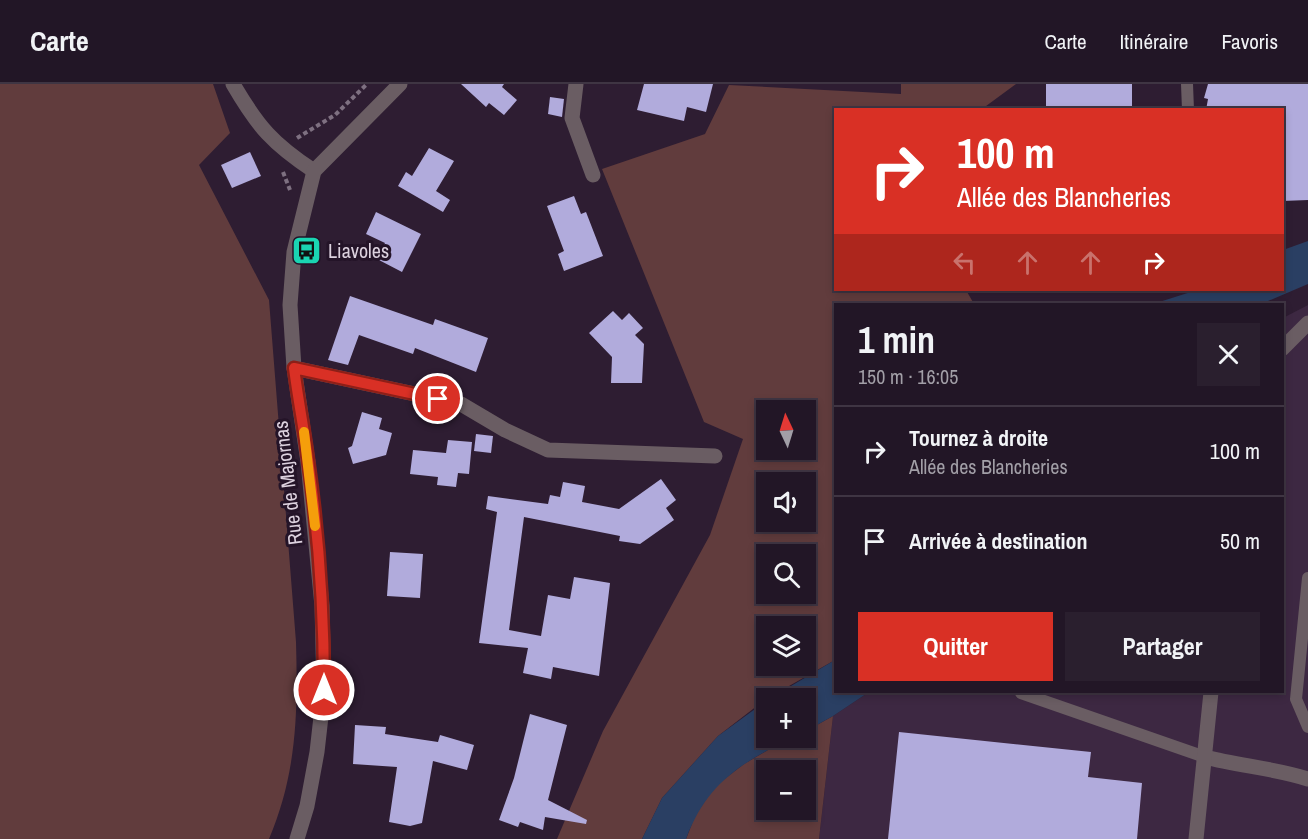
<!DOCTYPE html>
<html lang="fr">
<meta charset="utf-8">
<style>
:root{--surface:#221626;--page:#2a1f2e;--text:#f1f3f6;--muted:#a29fa7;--line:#3f3543;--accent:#d93025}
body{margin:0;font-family:"Archivo Narrow",sans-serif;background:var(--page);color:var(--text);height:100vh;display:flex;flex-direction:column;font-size:22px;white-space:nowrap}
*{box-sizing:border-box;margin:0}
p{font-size:20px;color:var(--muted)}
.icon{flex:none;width:33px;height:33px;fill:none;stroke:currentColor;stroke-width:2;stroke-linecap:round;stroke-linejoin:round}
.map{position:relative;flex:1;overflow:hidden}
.panel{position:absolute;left:834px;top:219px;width:450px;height:390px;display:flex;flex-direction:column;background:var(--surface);border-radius:0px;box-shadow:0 3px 9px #0003,0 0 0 2px var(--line)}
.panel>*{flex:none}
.guide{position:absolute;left:834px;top:24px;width:450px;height:183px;border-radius:0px;box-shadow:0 3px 9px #0003,0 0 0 2px var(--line);background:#d93025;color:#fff;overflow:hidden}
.needle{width:39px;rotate:356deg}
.fabs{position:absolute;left:756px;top:316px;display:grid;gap:12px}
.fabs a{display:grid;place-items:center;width:60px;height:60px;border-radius:0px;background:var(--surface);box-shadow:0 3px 9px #0003,0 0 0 2px var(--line);font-size:30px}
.pin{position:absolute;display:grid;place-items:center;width:51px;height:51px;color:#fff;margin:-26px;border:3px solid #fff;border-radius:50%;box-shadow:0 2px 6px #0007}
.me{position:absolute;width:66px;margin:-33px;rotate:0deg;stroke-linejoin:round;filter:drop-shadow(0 0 4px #0008)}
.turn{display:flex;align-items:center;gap:21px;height:126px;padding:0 24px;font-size:27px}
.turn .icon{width:78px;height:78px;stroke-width:2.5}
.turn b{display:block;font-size:42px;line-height:51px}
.lanes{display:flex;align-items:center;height:57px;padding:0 24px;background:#0003;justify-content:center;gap:30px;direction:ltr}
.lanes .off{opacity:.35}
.round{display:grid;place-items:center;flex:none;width:63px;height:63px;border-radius:0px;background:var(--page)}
.summary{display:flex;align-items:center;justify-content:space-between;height:102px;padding:0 24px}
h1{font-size:36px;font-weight:700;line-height:45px}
.cta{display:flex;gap:12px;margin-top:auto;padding:12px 24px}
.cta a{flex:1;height:69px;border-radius:0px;background:var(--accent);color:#fff;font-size:24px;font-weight:700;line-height:69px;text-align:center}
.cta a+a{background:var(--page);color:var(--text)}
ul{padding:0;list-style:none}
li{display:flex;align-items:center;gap:18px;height:90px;padding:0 24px;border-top:2px solid var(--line)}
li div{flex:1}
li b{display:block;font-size:22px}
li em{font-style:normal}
header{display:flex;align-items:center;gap:36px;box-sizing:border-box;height:84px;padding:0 30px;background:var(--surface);border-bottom:2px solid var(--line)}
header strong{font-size:28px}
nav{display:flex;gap:33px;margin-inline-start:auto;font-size:21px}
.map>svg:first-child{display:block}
.built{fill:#3d2842}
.green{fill:#613c3d;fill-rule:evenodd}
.water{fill:#2a3f63}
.building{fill:#b1abdc}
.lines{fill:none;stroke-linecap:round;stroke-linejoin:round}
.path{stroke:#7e7081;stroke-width:4;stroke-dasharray:4.5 3;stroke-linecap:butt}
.service{stroke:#6a5d63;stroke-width:12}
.minor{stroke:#6a5d63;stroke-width:15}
.tertiary{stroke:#6a5d63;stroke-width:15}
.route-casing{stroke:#8d1f18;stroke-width:15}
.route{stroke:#d93025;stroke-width:10}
.slow{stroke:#f59e0b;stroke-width:10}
.labels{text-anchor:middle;stroke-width:6;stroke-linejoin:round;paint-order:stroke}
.poi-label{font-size:20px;fill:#ddd2df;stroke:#241428;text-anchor:start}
.street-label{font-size:20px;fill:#ddd2df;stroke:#241428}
</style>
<header>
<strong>Carte</strong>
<nav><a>Carte</a><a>Itinéraire</a><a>Favoris</a></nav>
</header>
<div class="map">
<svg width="1308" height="755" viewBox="0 0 1308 755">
<rect width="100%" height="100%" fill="#2e1d32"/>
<polygon class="built" points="1308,221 1308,755 819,755 833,632 869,608 1282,608 1283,234"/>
<g class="green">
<path d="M0 0H213L230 49 199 81 269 216 296 558C298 628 297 689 269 755H0Z"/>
<path d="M901 0H1016L982 25 836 26V206H966L974 220H836L835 576 766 615 718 652 662 714 642 755H557L603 647 710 451 743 355 704 338 602 85 705 50 729 1 901 10ZM766 327H806V366H766ZM766 399H806V438H766ZM766 471H806V510H766ZM766 543H806V582H766Z"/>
<path d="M833 632 819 755H686L695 732 714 703 744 680 778 660 791 654H806V647ZM766 687H806V726H766Z"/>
</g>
<g class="water">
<polygon points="1308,157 1308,200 1261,220 1153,220 1197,206 1282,206 1283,166"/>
<polygon points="835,576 836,608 869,608 833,632 806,647 806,615 769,615"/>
<path d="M766 617V654H791C740 680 707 699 686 755H642L662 714 718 652Z"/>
</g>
<g class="building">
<polygon points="461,0 504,0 502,3 517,16 504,31 489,19 486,23"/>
<polygon points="644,0 713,0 706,28 687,23 684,37 637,26"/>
<rect x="1046" y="0" width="86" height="26"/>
<polygon points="1208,0 1308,0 1308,116 1282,117 1282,26 1206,26 1208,15 1204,14"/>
<polygon points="550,13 564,15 562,33 548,30"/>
<polygon points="429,64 454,77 436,107 450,116 443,128 398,102 406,88 412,92"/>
<polygon points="250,68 261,92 232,104 221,81"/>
<polygon points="574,112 581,130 586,128 603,172 564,187 558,170 564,167 547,122"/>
<polygon points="376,128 421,150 402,188 377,175 385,159 366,150"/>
<polygon points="350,212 433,241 435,235 488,254 476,288 415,264 413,270 359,251 348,281 328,276"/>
<polygon points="613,227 622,236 629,229 643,244 635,251 644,260 642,299 611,299 612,273 589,249"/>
<polygon points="362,328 382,334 379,345 392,349 386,371 353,380 348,364 352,362"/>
<polygon points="476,350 493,352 491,369 474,367"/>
<polygon points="448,356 472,358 469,390 458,389 456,403 437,401 438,393 410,390 413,366 446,369"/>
<polygon points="661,395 676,416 666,424 674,436 640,460 619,457 620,452 524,433 509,546 541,552 548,511 570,515 574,493 610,499 599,592 553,583 551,595 523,589 528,564 479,559 497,428 486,425 488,412 548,420 550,411 560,413 563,398 585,402 582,418 619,425"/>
<polygon points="390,468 423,470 420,514 387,512"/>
<polygon points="530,630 567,641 548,716 587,736 586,740 545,733 543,746 520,738 518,743 499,736 514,694"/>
<polygon points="355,641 386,643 385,650 438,658 440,651 474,661 467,686 433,677 422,739 410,742 389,738 397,683 353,680"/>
<polygon points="899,648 1091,668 1088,693 1142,699 1137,755 888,755"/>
</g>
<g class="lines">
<g class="path">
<polyline points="297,54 335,31 367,0"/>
<polyline points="283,88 290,106"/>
</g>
<g class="service">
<polyline points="1187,0 1188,26"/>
<polyline points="1308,494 1296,615 1308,643"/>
<polyline points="1021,609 1205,673"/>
</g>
<g class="minor">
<path d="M233 0C258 43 273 60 314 87"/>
<polyline points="576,0 572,34 593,91"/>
<polyline points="294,284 461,320 505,346 548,366 715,372"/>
<path d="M1205 673C1239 682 1274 684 1308 695"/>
<polyline points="297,755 307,722 317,668 324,606 322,522 308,378 294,284 290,221 294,168 314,87 400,0"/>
</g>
<g class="tertiary">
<polyline points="1282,265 1308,239"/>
<polyline points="1196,755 1211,608"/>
</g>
</g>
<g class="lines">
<defs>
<path id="route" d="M324 606C324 530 319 452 308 376 304 345 298 315 294 284L438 315"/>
</defs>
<use href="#route" class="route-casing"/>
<use href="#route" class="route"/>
<polyline class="slow" points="304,348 315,442"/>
</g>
<defs>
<symbol id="bus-square" viewBox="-11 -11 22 22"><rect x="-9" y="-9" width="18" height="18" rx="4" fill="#1ad5b2" stroke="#241428"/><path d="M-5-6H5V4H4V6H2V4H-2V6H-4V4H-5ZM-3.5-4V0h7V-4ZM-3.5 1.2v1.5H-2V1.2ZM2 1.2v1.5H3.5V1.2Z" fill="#111"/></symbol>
</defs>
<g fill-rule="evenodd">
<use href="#bus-square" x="290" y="150" width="33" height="33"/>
</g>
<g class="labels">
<g class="poi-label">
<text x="328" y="174">Liavoles</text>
</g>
<g class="street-label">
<text transform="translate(288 399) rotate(-97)" y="7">Rue de Majornas</text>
</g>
</g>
</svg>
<div class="fabs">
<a><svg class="needle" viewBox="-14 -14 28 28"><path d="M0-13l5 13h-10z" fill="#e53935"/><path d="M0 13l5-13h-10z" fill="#a29fa7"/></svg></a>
<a><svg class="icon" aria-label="sound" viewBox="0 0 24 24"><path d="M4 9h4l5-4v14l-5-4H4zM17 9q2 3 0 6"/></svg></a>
<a><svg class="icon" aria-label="search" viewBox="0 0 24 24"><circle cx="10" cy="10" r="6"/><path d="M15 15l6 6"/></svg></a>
<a><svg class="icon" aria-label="layers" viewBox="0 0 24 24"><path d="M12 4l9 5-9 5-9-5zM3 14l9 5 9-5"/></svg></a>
<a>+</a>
<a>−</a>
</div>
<div class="pin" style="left:438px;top:315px;background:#d93025"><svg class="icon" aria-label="arrive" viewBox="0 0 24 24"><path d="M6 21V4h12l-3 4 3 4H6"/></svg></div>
<svg class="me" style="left:324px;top:606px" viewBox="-20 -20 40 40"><circle r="17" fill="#d93025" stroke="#fff" stroke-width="3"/><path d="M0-11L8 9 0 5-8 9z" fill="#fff"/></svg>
<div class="guide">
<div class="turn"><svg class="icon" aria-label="right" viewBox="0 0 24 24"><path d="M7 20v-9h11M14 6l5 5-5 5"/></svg><div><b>100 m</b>Allée des Blancheries</div></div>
<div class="lanes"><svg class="icon off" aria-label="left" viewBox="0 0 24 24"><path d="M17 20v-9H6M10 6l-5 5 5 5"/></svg><svg class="icon off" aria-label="ahead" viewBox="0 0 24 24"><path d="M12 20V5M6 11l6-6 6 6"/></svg><svg class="icon off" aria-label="ahead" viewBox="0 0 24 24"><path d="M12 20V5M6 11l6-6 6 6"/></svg><svg class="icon" aria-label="right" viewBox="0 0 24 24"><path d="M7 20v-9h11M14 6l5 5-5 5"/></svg></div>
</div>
<section class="panel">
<div class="summary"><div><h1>1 min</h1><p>150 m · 16:05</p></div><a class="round"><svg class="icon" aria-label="close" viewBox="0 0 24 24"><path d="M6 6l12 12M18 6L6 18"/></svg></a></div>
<ul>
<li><svg class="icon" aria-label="right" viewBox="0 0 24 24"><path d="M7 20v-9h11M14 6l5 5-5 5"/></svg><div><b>Tournez à droite</b><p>Allée des Blancheries</p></div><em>100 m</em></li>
<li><svg class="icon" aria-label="arrive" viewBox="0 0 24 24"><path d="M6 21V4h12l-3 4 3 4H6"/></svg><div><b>Arrivée à destination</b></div><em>50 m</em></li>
</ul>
<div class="cta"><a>Quitter</a><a>Partager</a></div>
</section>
</div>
